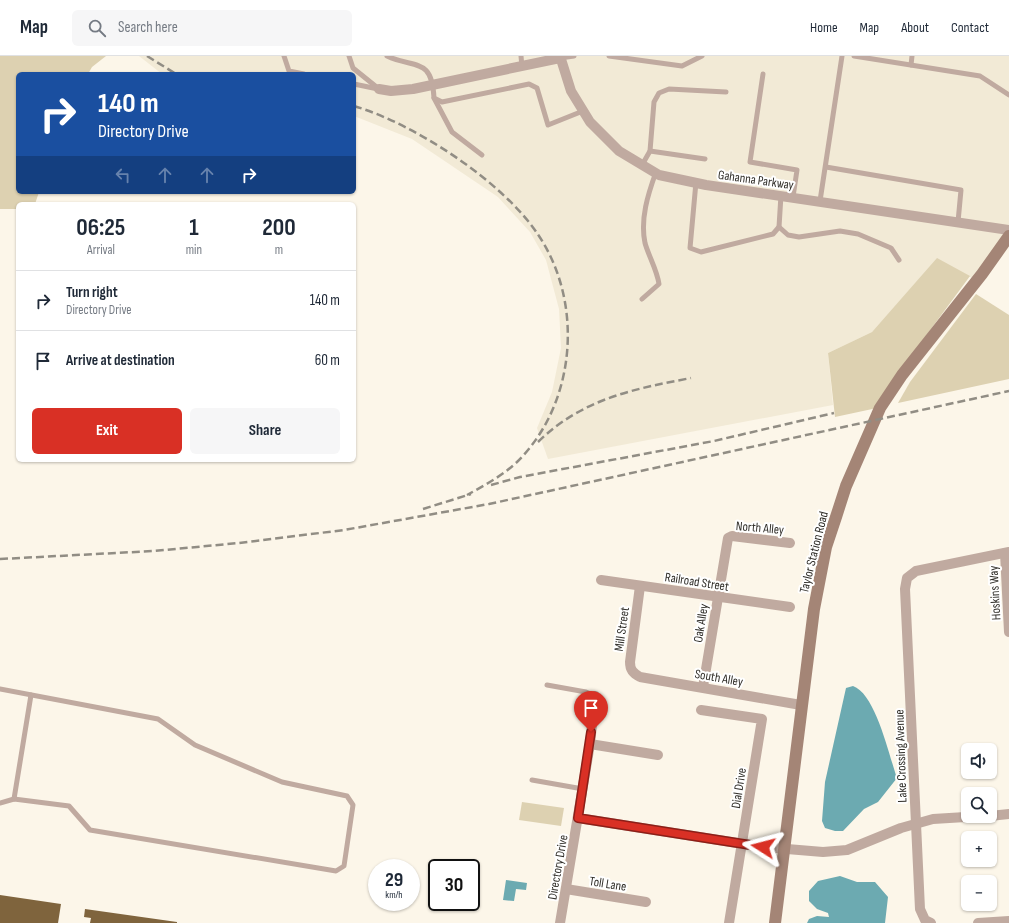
<!DOCTYPE html>
<meta charset="utf-8">
<style>
:root{--surface:#fff;--page:#f6f6f7;--text:#1f2937;--muted:#747a83;--line:#e0e1e3;--accent:#d93025}
body{margin:0;font-family:"Sofia Sans Condensed",sans-serif;background:var(--page);color:var(--text);height:100vh;display:flex;flex-direction:column;font-size:15px;white-space:nowrap}
*{box-sizing:border-box;margin:0}
p{font-size:13px;color:var(--muted)}
.icon{flex:none;width:22px;height:22px;fill:none;stroke:currentColor;stroke-width:2;stroke-linecap:round;stroke-linejoin:round}
.map{position:relative;flex:1;overflow:hidden}
.details{position:absolute;left:16px;top:146px;width:340px;height:260px;display:flex;flex-direction:column;background:var(--surface);border-radius:6px;box-shadow:0 1px 3px #0004}
.details>*{flex:none}
.banner{position:absolute;left:16px;top:16px;width:340px;height:122px;border-radius:6px;box-shadow:0 1px 3px #0004;background:#1a4fa0;color:#fff;overflow:hidden}
.fabs{position:absolute;left:961px;top:687px;display:grid;gap:8px}
.fabs a{display:grid;place-items:center;width:36px;height:36px;border-radius:6px;background:var(--surface);box-shadow:0 1px 3px #0004;font-size:20px}
.speed{position:absolute;left:368px;top:803px;display:flex;gap:8px;font-size:20px;font-weight:700;text-align:center}
.speed>*{display:grid;place-content:center;width:52px;height:52px;border-radius:50%;background:var(--surface);box-shadow:0 1px 3px #0004;line-height:1}
.speed small{font-size:10px;font-weight:400}
.speed .limit{border:2px solid #111;border-radius:6px;background:#fff;color:#111}
.pin{position:absolute;display:grid;place-items:center;width:34px;height:34px;color:#fff;margin:-41px -17px;border-radius:50% 50% 50% 0;rotate:-45deg;box-shadow:0 0 4px #0007}
.pin .icon{rotate:45deg}
.me{position:absolute;width:44px;margin:-22px;rotate:279deg;stroke-linejoin:round;filter:drop-shadow(0 0 3px #0008)}
.turn{display:flex;align-items:center;gap:14px;height:84px;padding:0 16px;font-size:18px}
.turn .icon{width:52px;height:52px;stroke-width:2.5}
.turn b{display:block;font-size:28px;line-height:34px}
.lanes{display:flex;align-items:center;height:38px;padding:0 16px;background:#0003;justify-content:center;gap:20px;direction:ltr}
.lanes .off{opacity:.35}
.eta{display:flex;justify-content:space-evenly;align-items:center;height:68px;text-align:center}
.eta b{font-size:24px;font-weight:700;line-height:28px}
.cta{display:flex;gap:8px;margin-top:auto;padding:8px 16px}
.cta a{flex:1;height:46px;border-radius:6px;background:var(--accent);color:#fff;font-size:16px;font-weight:700;line-height:46px;text-align:center}
.cta a+a{background:var(--page);color:var(--text)}
ul{padding:0;list-style:none}
li{display:flex;align-items:center;gap:12px;height:60px;padding:0 16px;border-top:1px solid var(--line)}
li div{flex:1}
li b{display:block;font-size:15px}
li em{font-style:normal}
header{display:flex;align-items:center;gap:24px;box-sizing:border-box;height:56px;padding:0 20px;background:var(--surface);border-bottom:1px solid var(--line)}
header strong{font-size:19px}
nav{display:flex;gap:22px;margin-inline-start:auto;font-size:14px}
.search{width:280px;height:36px;background:var(--page);display:flex;align-items:center;gap:10px;box-sizing:border-box;padding:0 14px;border-radius:6px;color:var(--muted);font-size:15px}
.map>svg:first-child{display:block}
.built{fill:#f2ead6}
.green{fill:#ddd1b1}
.water{fill:#6caab1}
.building{fill:#7f643d}
.lines{fill:none;stroke-linecap:round;stroke-linejoin:round}
.lane{stroke:#c0aaa0;stroke-width:5}
.street{stroke:#c0aaa0;stroke-width:10}
.secondary{stroke:#a48576;stroke-width:12}
.rail{stroke:#918d84;stroke-width:2.5;stroke-dasharray:8 4;stroke-linecap:butt}
.route-casing{stroke:#8d1f18;stroke-width:10}
.route{stroke:#d93025;stroke-width:7}
.labels{text-anchor:middle;stroke-width:4;stroke-linejoin:round;paint-order:stroke}
.street-label{font-size:13px;fill:#302e29;stroke:#fff}
</style>
<header>
<strong>Map</strong>
<div class="search"><svg class="icon" aria-label="search" viewBox="0 0 24 24"><circle cx="10" cy="10" r="6"/><path d="M15 15l6 6"/></svg>Search here</div>
<nav><a>Home</a><a>Map</a><a>About</a><a>Contact</a></nav>
</header>
<div class="map">
<svg width="1009" height="867" viewBox="0 0 1009 867">
<rect width="100%" height="100%" fill="#fcf6e9"/>
<polygon class="built" points="139,0 1009,0 1009,190 981,227 937,203 872,276 828,297 833,349 548,403 537,372 552,336 561,292 559,253 546,204 530,176 498,141 412,83 354,60 354,18 162,18"/>
<g class="green">
<polygon points="0,0 106,0 92,11 88,18 18,18 18,136 39,136 35,148 18,148 18,153 0,153"/>
<polygon points="937,202 970,220 897,319 877,352 835,361 828,297 872,276"/>
<polygon points="976,238 1009,259 1009,323 898,347 910,326"/>
<polygon points="522,746 564,752 561,770 519,764"/>
</g>
<g class="water">
<path d="M853 630C876 638 889 700 897 722L878 746 864 753 843 775H835L825 772 822 765 825 726 846 632Z"/>
<polygon points="840,820 857,826 875,826 888,841 885,867 807,867 809,863 817,860 829,861 828,857 817,853 809,845 809,835 818,825"/>
<polygon points="506,824 527,827 526,834 516,833 514,845 503,844"/>
</g>
<g class="building">
<polygon points="0,839 61,848 58,867 0,867"/>
<polygon points="85,853 177,866 177,867 90,867 91,862 84,861"/>
</g>
<g class="lines">
<g class="lane">
<polyline points="284,0 289,15 304,18"/>
<polyline points="349,0 353,12 379,33"/>
<path d="M387 0C414 13 432 0 434 42L442 46 529 28 537 32 548 69 583 55"/>
<polyline points="521,0 522,11"/>
<polyline points="609,0 682,10 702,0"/>
<polyline points="854,0 980,20 1009,39"/>
<polyline points="560,2 574,0"/>
<polyline points="911,9 912,0"/>
<polyline points="763,18 750,106 797,114 793,141"/>
<polyline points="354,28 378,33"/>
<polyline points="434,42 452,76 482,99"/>
<polyline points="650,95 705,103"/>
<polyline points="642,109 650,95 654,46 659,37 669,33 726,36"/>
<polyline points="826,111 961,134 958,166"/>
<polyline points="696,126 690,192 701,196 773,178 779,171 781,139"/>
<polyline points="820,145 842,0"/>
<polyline points="779,171 788,179 799,181 840,175 858,178 891,192 899,204"/>
<path d="M642 243 659 228C657 214 649 201 645 187 640 163 648 138 656 116"/>
<polyline points="547,629 586,636 595,640"/>
<polyline points="0,633 158,663 195,689 282,726 347,740 353,749 344,810 336,815 90,774 69,750 14,743 0,747"/>
<polyline points="532,724 583,733"/>
<polyline points="14,743 31,639"/>
</g>
<g class="street">
<polyline points="560,0 571,35 590,66 619,95 659,119 706,129 1009,174"/>
<polyline points="379,33 391,35 413,33 560,2"/>
<polyline points="1005,497 1009,576"/>
<polyline points="601,524 790,551"/>
<path d="M640 530 630 606C630 614 633 617 640 621L801 649"/>
<polyline points="703,631 728,482 732,480 790,487"/>
<polyline points="701,654 762,663 729,867"/>
<polyline points="590,688 658,699"/>
<polyline points="990,760 1009,758"/>
<polyline points="578,762 763,791 823,796 847,794 901,772 933,763 982,760"/>
<polyline points="566,833 646,846"/>
<polyline points="560,867 590,688 595,640"/>
<polyline points="931,867 925,864 920,853 905,533 907,522 916,515 1009,496"/>
<polyline points="978,867 1009,865"/>
</g>
<polyline class="secondary" points="775,867 814,553 826,491 836,461 846,430 880,352 902,319 982,218 1009,180"/>
<g class="rail">
<polyline points="147,0 176,18"/>
<path d="M354 50C415 68 504 126 539 180 584 248 576 348 517 406 502 420 485 429 467 439"/>
<path d="M538 386C582 343 633 333 691 322"/>
<polyline points="491,429 520,421 714,385 834,357"/>
<polyline points="423,453 471,438"/>
<polyline points="0,503 154,495 239,487 344,474 489,448 1009,335"/>
</g>
</g>
<g class="lines">
<defs>
<polyline id="route" points="591,676 578,762 763,791"/>
</defs>
<use href="#route" class="route-casing"/>
<use href="#route" class="route"/>
</g>
<g class="labels">
<g class="street-label">
<text transform="translate(756 123) rotate(8)" y="5">Gahanna Parkway</text>
<text transform="translate(760 471) rotate(5)" y="5">North Alley</text>
<text transform="translate(813 496) rotate(-76)" y="5">Taylor Station Road</text>
<text transform="translate(697 525) rotate(9)" y="5">Railroad Street</text>
<text transform="translate(994 537) rotate(-93)" y="5">Hoskins Way</text>
<text transform="translate(700 567) rotate(-81)" y="5">Oak Alley</text>
<text transform="translate(621 573) rotate(-82)" y="5">Mill Street</text>
<text transform="translate(719 621) rotate(10)" y="5">South Alley</text>
<text transform="translate(900 700) rotate(-92)" y="5">Lake Crossing Avenue</text>
<text transform="translate(738 732) rotate(-81)" y="5">Dial Drive</text>
<text transform="translate(557 811) rotate(-80)" y="5">Directory Drive</text>
<text transform="translate(608 827) rotate(9)" y="5">Toll Lane</text>
</g>
</g>
</svg>
<div class="fabs">
<a><svg class="icon" aria-label="sound" viewBox="0 0 24 24"><path d="M4 9h4l5-4v14l-5-4H4zM17 9q2 3 0 6"/></svg></a>
<a><svg class="icon" aria-label="search" viewBox="0 0 24 24"><circle cx="10" cy="10" r="6"/><path d="M15 15l6 6"/></svg></a>
<a>+</a>
<a>−</a>
</div>
<div class="speed"><div>29<small>km/h</small></div><div class="limit">30</div></div>
<div class="pin" style="left:591px;top:676px;background:#d93025"><svg class="icon" aria-label="arrive" viewBox="0 0 24 24"><path d="M6 21V4h12l-3 4 3 4H6"/></svg></div>
<svg class="me" style="left:763px;top:791px" viewBox="-20 -20 40 40"><path d="M0-17L14 15 0 8-14 15z" fill="#d93025" stroke="#fff" stroke-width="4"/></svg>
<div class="banner">
<div class="turn"><svg class="icon" aria-label="right" viewBox="0 0 24 24"><path d="M7 20v-9h11M14 6l5 5-5 5"/></svg><div><b>140 m</b>Directory Drive</div></div>
<div class="lanes"><svg class="icon off" aria-label="left" viewBox="0 0 24 24"><path d="M17 20v-9H6M10 6l-5 5 5 5"/></svg><svg class="icon off" aria-label="ahead" viewBox="0 0 24 24"><path d="M12 20V5M6 11l6-6 6 6"/></svg><svg class="icon off" aria-label="ahead" viewBox="0 0 24 24"><path d="M12 20V5M6 11l6-6 6 6"/></svg><svg class="icon" aria-label="right" viewBox="0 0 24 24"><path d="M7 20v-9h11M14 6l5 5-5 5"/></svg></div>
</div>
<section class="details">
<div class="eta">
<div><b>06:25</b><p>Arrival</p></div>
<div><b>1</b><p>min</p></div>
<div><b>200</b><p>m</p></div>
</div>
<ul>
<li><svg class="icon" aria-label="right" viewBox="0 0 24 24"><path d="M7 20v-9h11M14 6l5 5-5 5"/></svg><div><b>Turn right</b><p>Directory Drive</p></div><em>140 m</em></li>
<li><svg class="icon" aria-label="arrive" viewBox="0 0 24 24"><path d="M6 21V4h12l-3 4 3 4H6"/></svg><div><b>Arrive at destination</b></div><em>60 m</em></li>
</ul>
<div class="cta"><a>Exit</a><a>Share</a></div>
</section>
</div>
